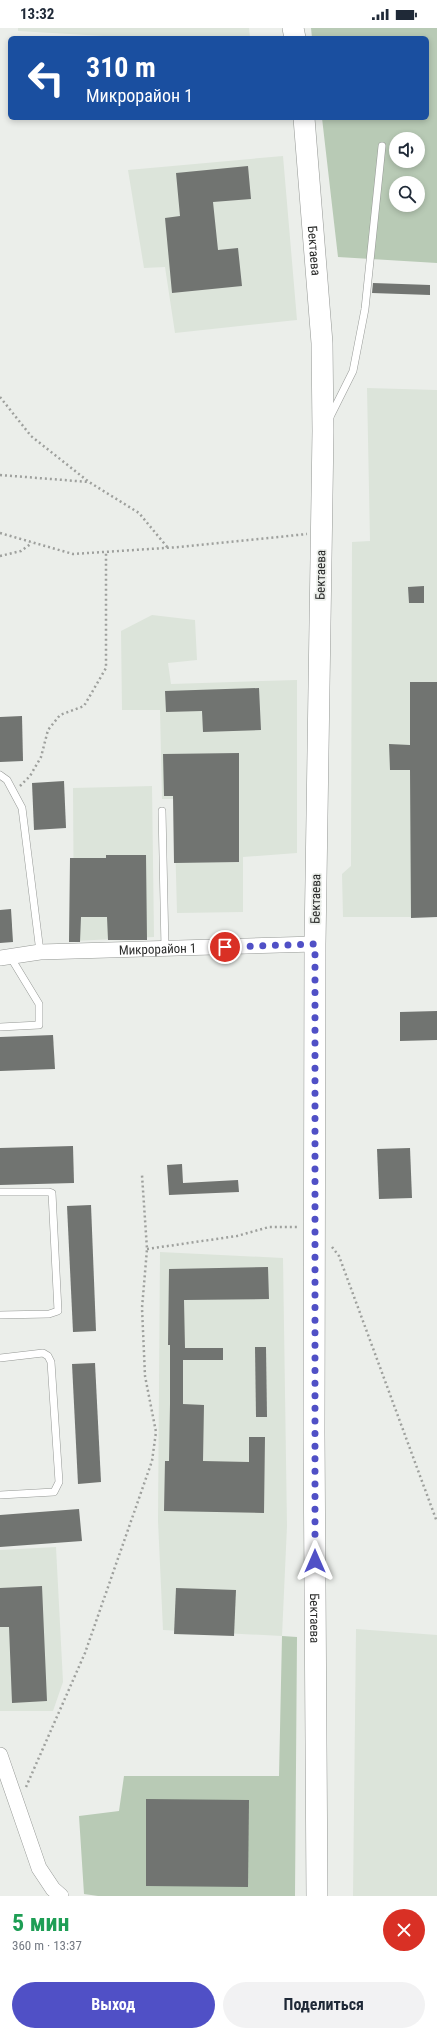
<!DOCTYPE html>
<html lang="ru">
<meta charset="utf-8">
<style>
:root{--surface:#fff;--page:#f2f2f3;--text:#1f2937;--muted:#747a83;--accent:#5050c6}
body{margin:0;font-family:"Roboto Condensed",sans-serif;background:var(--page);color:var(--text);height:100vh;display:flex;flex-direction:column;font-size:15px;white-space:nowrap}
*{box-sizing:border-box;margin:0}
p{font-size:13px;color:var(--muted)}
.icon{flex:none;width:22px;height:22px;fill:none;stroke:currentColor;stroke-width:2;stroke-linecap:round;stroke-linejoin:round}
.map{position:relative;height:1868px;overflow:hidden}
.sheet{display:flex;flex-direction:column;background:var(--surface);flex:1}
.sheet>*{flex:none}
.top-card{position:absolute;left:8px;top:8px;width:421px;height:84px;border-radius:6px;box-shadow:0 2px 6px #0003;background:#1a4fa0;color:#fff;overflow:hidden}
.fabs{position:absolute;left:389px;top:104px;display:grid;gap:8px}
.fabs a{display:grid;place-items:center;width:36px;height:36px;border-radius:50%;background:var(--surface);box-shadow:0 2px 6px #0003;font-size:20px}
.pin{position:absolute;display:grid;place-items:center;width:34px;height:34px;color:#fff;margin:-17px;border:2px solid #fff;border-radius:50%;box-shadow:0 1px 4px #0007}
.me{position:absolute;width:44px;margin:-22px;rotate:0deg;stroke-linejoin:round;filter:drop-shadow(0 0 3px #0008)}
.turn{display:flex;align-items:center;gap:14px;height:84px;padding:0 12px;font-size:18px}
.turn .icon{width:52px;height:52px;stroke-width:2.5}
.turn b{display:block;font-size:28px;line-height:34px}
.round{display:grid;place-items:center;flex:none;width:42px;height:42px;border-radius:21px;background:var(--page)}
.summary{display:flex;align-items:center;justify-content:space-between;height:68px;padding:0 12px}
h1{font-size:24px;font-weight:700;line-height:30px;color:#1e9e55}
.button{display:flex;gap:8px;margin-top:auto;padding:8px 12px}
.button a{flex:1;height:46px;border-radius:24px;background:var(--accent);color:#fff;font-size:16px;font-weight:700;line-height:46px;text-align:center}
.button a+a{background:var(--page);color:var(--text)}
.status{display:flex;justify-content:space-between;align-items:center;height:28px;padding:0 20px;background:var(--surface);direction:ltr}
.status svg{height:11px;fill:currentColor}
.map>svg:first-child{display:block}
.built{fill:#dce4da}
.green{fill:#b8cab5;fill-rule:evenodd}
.building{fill:#717471}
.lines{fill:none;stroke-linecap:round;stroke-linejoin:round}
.lane-casing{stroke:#959895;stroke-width:8}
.street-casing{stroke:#959895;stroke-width:16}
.secondary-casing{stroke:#959895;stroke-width:22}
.path{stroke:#9ea09d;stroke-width:2.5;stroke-dasharray:2 3;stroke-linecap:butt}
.lane{stroke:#fff;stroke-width:7}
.street{stroke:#fff;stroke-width:15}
.secondary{stroke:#fff;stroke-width:21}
.route{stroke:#5050c6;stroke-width:7;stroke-dasharray:0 12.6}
.labels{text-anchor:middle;stroke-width:3.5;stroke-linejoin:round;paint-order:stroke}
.street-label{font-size:13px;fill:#2a2b2a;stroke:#ebeeea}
</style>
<div class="status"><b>13:32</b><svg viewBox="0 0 49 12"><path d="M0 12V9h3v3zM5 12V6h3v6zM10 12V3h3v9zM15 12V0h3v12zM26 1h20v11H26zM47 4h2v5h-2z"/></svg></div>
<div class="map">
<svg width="437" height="1868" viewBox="0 0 437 1868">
<rect width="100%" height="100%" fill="#ebeeea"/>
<g class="built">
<polygon points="18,0 249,0 250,10 138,10 18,3"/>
<polygon points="283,128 297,292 175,305 165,239 144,240 128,142"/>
<polygon points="367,360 437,362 437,889 343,889 342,846 351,838 352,514 370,513"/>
<polygon points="152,587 195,592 197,632 168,635 171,656 297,652 297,825 243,829 243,884 177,885 174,771 162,771 160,682 122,682 121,603"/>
<polygon points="152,758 154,909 74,913 73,760"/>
<polygon points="160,1224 283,1230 287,1498 282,1608 163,1602 158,1493"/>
<polygon points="56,1519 63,1654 53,1683 0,1683 0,1522"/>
<polygon points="356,1601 437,1607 437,1868 353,1868"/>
</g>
<g class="green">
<path d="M311 0H437V235L338 229 322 90H427V10H312ZM396 111H418V133H396ZM396 155H418V177H396Z"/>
<polygon points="282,1608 297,1609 295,1868 98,1868 84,1866 79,1788 119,1783 124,1748 279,1748"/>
</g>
<g class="building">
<polygon points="248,138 251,171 213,174 218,222 238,220 242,258 172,265 165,190 180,188 176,145"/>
<polygon points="373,255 430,257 430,267 372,265"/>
<polygon points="424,558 424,575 409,575 408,559"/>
<polygon points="410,654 437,654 437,889 411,890 410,742 390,742 389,716 410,717"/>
<polygon points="259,660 261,702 203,704 202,683 166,684 165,663"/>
<polygon points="22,688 23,733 0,734 0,689"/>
<polygon points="239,725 239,834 174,835 173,768 164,768 163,726"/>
<polygon points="64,753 66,800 34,802 32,755"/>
<polygon points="106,827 146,827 147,912 108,912 107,889 81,889 80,914 69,914 70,830 106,830"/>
<polygon points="11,881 13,914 0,915 0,882"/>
<polygon points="437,983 437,1012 400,1013 400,984"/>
<polygon points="53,1007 55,1041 0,1043 0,1009"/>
<polygon points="73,1118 74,1155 0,1157 0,1120"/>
<polygon points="410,1120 412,1170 379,1171 377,1121"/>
<polygon points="182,1136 183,1155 238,1152 239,1164 169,1167 167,1137"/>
<polygon points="91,1177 96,1303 73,1304 67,1178"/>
<polygon points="268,1239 269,1271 184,1272 185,1320 223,1320 223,1332 183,1332 183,1376 204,1377 203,1433 249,1434 249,1409 265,1409 264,1485 164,1483 165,1433 169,1433 170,1376 170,1317 168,1317 169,1241"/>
<polygon points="255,1319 266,1319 267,1389 256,1389"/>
<polygon points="95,1335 101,1454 78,1456 72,1336"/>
<polygon points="79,1481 82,1513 0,1519 0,1487"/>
<polygon points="42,1558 47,1673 12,1675 9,1599 0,1599 0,1560"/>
<polygon points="176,1560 236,1562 234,1608 174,1606"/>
<polygon points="146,1771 249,1772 248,1859 146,1858"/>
</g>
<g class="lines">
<defs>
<g id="lane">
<polyline points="330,389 353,343 365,281 382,118"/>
<polyline points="0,747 7,752 22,780 40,924"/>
<polyline points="162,783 165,920"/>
<polyline points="0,999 39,997 39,976 11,930"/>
<polyline points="0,1164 49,1164 52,1165 58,1283 49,1286 0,1287"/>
<polyline points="0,1330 43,1325 48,1328 51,1334 59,1454 54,1464 0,1467"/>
</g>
<g id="street">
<path id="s1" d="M0 930 40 924 315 916"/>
<polyline points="0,1727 39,1840 53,1861 61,1868"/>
</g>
<g id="secondary">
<polyline points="293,0 295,10"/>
<path id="s2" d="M304 90 322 315 323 403 315 916 314 1405 317 1868"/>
</g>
</defs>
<use href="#lane" class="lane-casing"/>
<use href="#street" class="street-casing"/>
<use href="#secondary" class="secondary-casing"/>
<g class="path">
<polyline points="0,369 31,408 89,454 139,485 168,520"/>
<polyline points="0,447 89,454"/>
<polyline points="0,505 73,526 180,519 307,506"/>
<polyline points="0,528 21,523 32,515"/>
<polyline points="20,758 30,748 41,729 48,702 60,687 84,678 106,640 106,524"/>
<polyline points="332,1219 339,1228 437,1494"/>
<polyline points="147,1221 237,1208 269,1199 298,1199"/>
<polyline points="26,1759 85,1625 152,1433 156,1404 145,1348 142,1280 147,1221 142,1147"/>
</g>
<use href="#lane" class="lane"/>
<use href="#street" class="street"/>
<use href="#secondary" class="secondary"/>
</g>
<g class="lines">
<polyline class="route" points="225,919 315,916 315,1533"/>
</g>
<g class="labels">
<g class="street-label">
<text dy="5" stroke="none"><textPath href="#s2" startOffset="133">Бектаева</textPath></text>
<text transform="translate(320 547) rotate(-89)" y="5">Бектаева</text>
<text transform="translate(315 871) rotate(-89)" y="5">Бектаева</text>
<text dy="5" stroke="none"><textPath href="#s1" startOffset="158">Микрорайон 1</textPath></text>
<text dy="5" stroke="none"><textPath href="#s2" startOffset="1501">Бектаева</textPath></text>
</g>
</g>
</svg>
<div class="fabs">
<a><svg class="icon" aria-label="sound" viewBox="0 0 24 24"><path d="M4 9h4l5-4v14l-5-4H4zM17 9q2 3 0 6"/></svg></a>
<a><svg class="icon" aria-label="search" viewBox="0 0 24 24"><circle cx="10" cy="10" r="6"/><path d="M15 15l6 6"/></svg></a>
</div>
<div class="pin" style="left:225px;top:919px;background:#d93025"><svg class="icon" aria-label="arrive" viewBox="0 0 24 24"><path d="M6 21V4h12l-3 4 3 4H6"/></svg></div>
<svg class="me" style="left:315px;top:1533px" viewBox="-20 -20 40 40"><path d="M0-17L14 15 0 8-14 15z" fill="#5050c6" stroke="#fff" stroke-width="4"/></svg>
<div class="top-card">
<div class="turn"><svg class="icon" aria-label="left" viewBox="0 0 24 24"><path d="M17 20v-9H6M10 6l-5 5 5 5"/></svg><div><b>310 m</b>Микрорайон 1</div></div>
</div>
</div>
<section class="sheet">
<div class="summary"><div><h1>5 мин</h1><p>360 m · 13:37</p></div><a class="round" style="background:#d93025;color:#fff"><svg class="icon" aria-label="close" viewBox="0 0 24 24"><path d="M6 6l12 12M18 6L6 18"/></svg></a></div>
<div class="button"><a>Выход</a><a>Поделиться</a></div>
</section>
